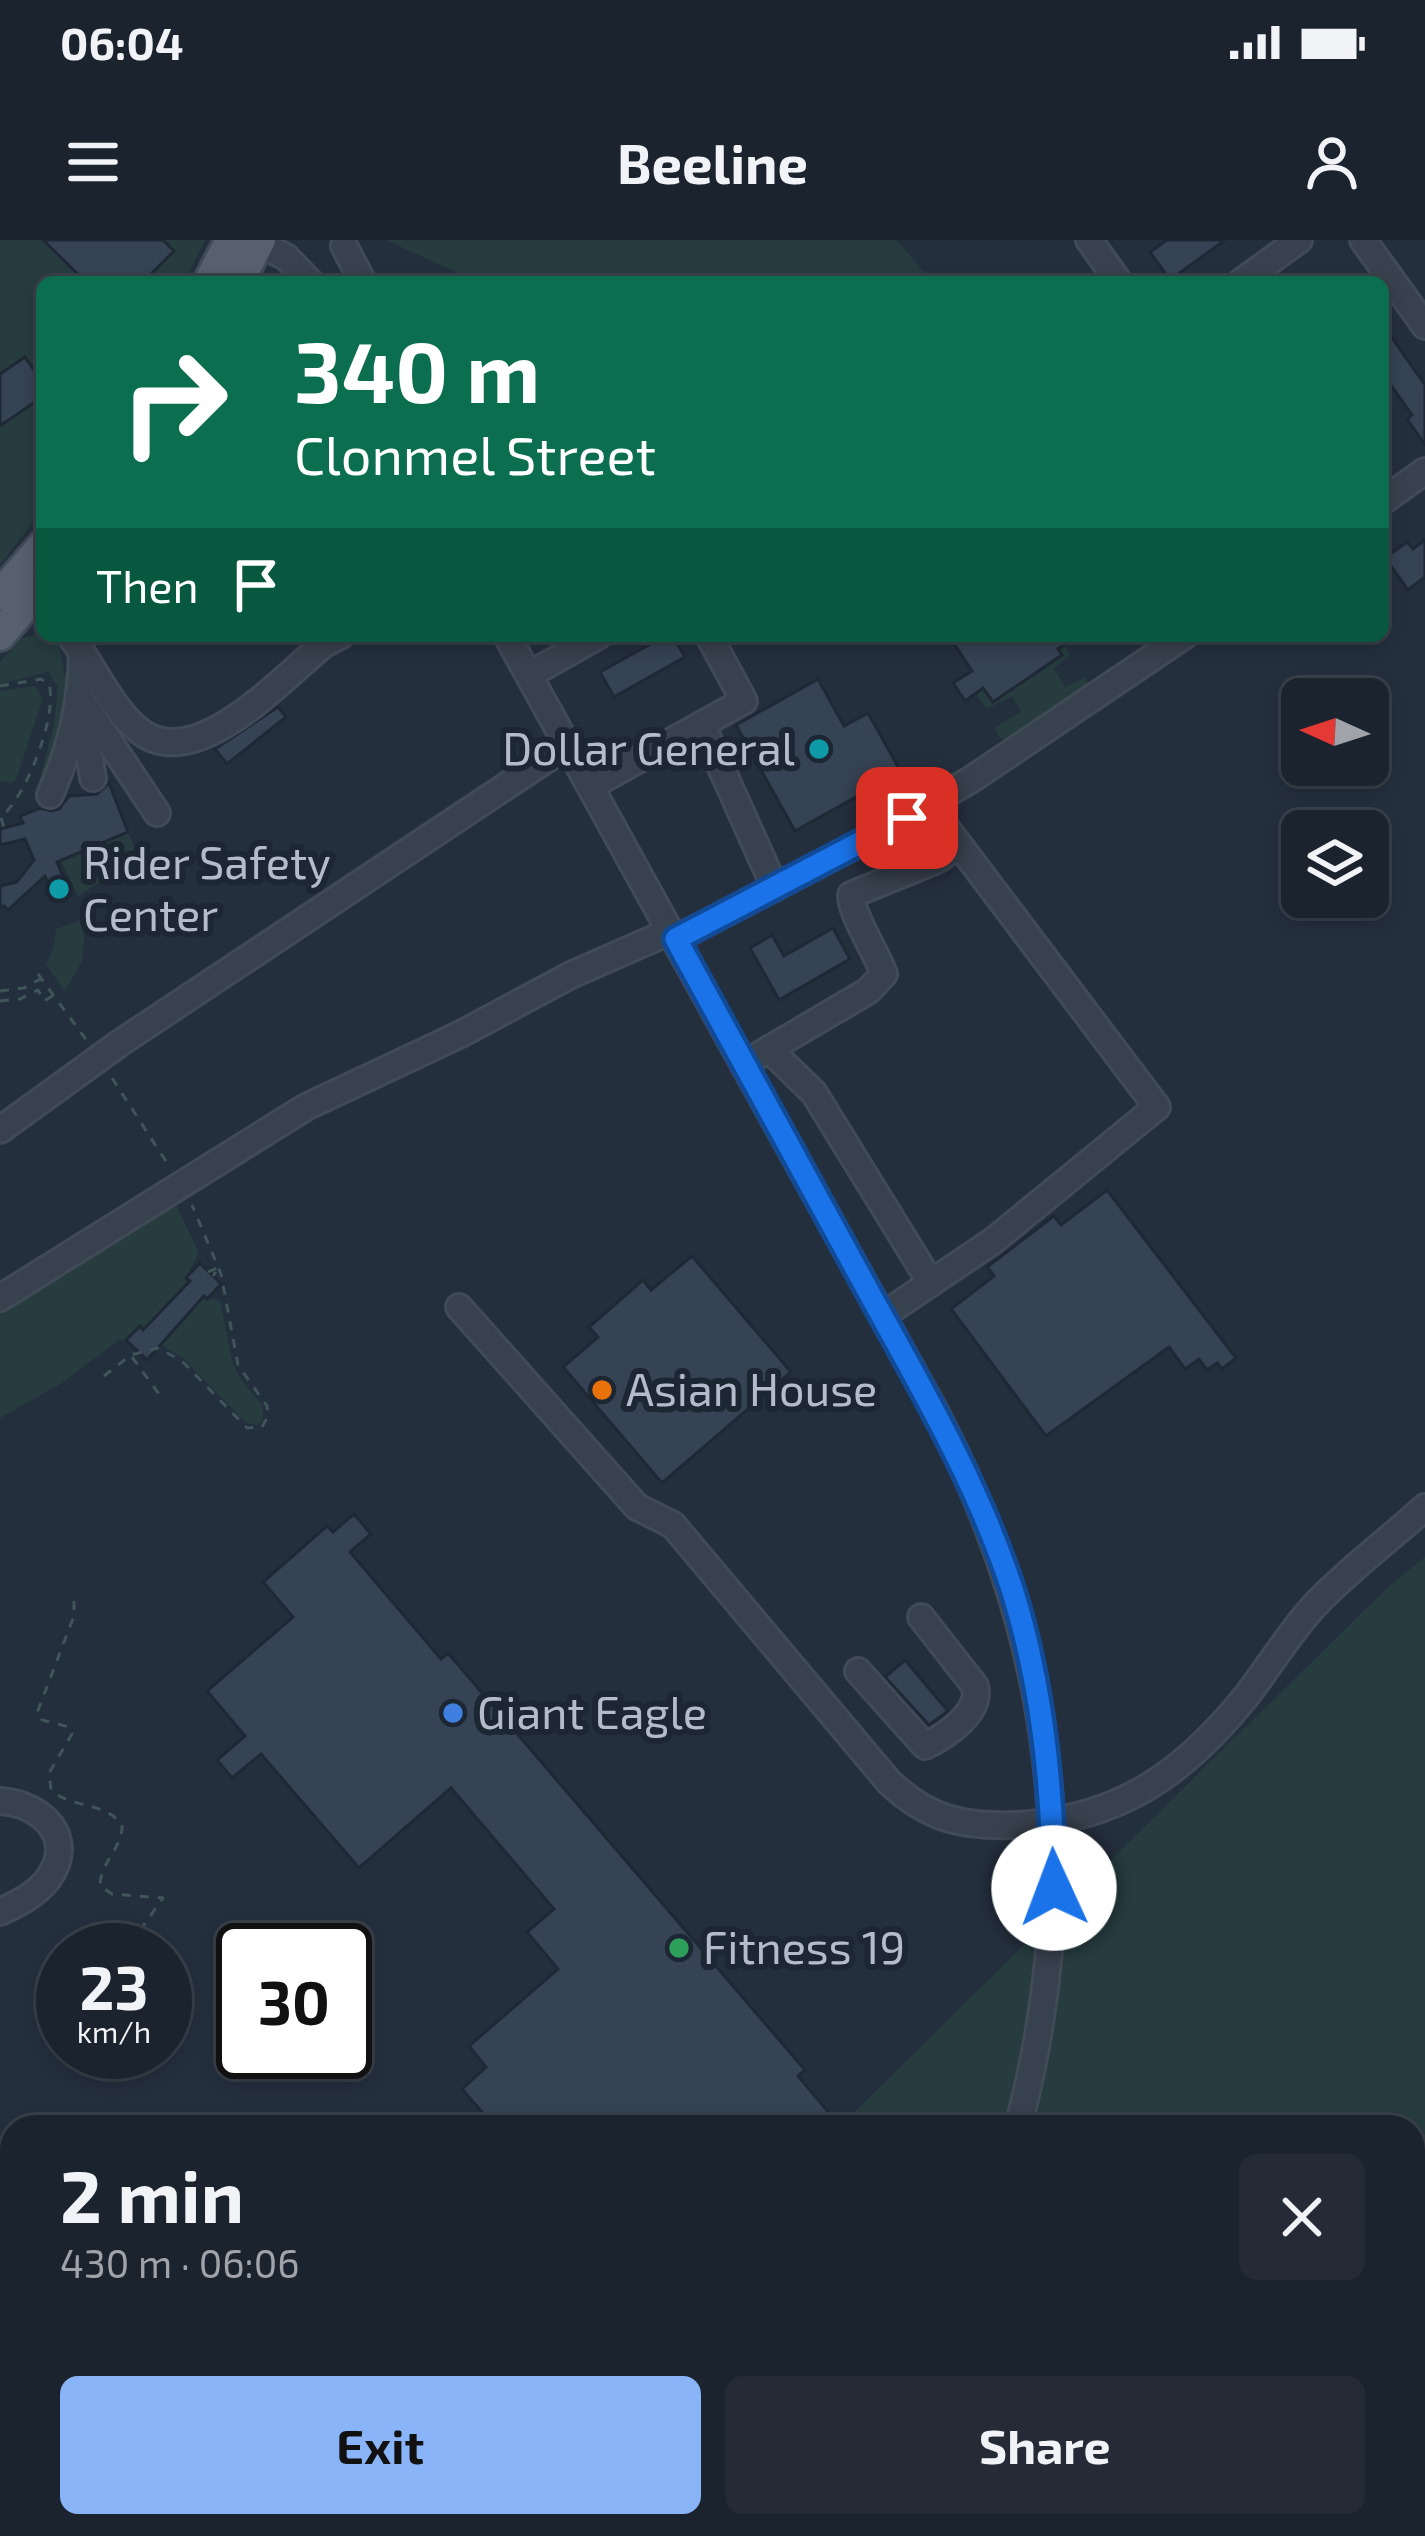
<!DOCTYPE html>
<meta charset="utf-8">
<style>
:root{--surface:#1b232e;--page:#242b36;--text:#f1f3f6;--muted:#a0a4aa;--line:#39404a;--accent:#8ab4f8}
body{margin:0;font-family:"Exo 2",sans-serif;background:var(--page);color:var(--text);height:100vh;display:flex;flex-direction:column;font-size:45px;white-space:nowrap}
*{box-sizing:border-box;margin:0}
p{font-size:39px;color:var(--muted)}
.icon{flex:none;width:66px;height:66px;fill:none;stroke:currentColor;stroke-width:2;stroke-linecap:round;stroke-linejoin:round}
.map{position:relative;flex:1;overflow:hidden}
.panel{position:absolute;left:0px;top:1875px;width:1425px;height:423px;display:flex;flex-direction:column;background:var(--surface);border-radius:36px 36px 0 0;box-shadow:0 6px 18px #0003,0 0 0 3px var(--line)}
.panel>*{flex:none}
.top-card{position:absolute;left:36px;top:36px;width:1353px;height:366px;border-radius:18px;box-shadow:0 6px 18px #0003,0 0 0 3px var(--line);background:#0b6e4f;color:#fff;overflow:hidden}
.needle{width:78px;rotate:273deg}
.tools{position:absolute;left:1281px;top:438px;display:grid;gap:24px}
.tools a{display:grid;place-items:center;width:108px;height:108px;border-radius:18px;background:var(--surface);box-shadow:0 6px 18px #0003,0 0 0 3px var(--line);font-size:60px}
.speed{position:absolute;left:36px;top:1683px;display:flex;gap:24px;font-size:60px;font-weight:700;text-align:center}
.speed>*{display:grid;place-content:center;width:156px;height:156px;border-radius:50%;background:var(--surface);box-shadow:0 6px 18px #0003,0 0 0 3px var(--line);line-height:1}
.speed small{font-size:30px;font-weight:400}
.speed .limit{border:6px solid #111;border-radius:18px;background:#fff;color:#111}
.pin{position:absolute;display:grid;place-items:center;width:102px;height:102px;color:#fff;margin:-51px;border-radius:24px;box-shadow:0 6px 18px #0006}
.me{position:absolute;width:132px;margin:-66px;rotate:358deg;stroke-linejoin:round;filter:drop-shadow(0 0 9px #0008)}
.turn{display:flex;align-items:center;gap:42px;height:252px;padding:0 60px;font-size:54px}
.turn .icon{width:156px;height:156px;stroke-width:2.5}
.turn b{display:block;font-size:84px;line-height:102px}
.then{display:flex;align-items:center;height:114px;padding:0 60px;background:#0003;gap:24px;font-size:45px}
.round{display:grid;place-items:center;flex:none;width:126px;height:126px;border-radius:18px;background:var(--page)}
.summary{display:flex;align-items:center;justify-content:space-between;height:204px;padding:0 60px}
h1{font-size:72px;font-weight:700;line-height:90px}
.primary-button{display:flex;gap:24px;margin-top:auto;padding:24px 60px}
.primary-button a{flex:1;height:138px;border-radius:18px;background:var(--accent);color:#111;font-size:48px;font-weight:700;line-height:138px;text-align:center}
.primary-button a+a{background:var(--page);color:var(--text)}
.status{display:flex;justify-content:space-between;align-items:center;height:84px;padding:0 60px;background:var(--surface);direction:ltr}
.status svg{height:33px;fill:currentColor}
header{display:flex;justify-content:space-between;align-items:center;height:156px;padding:0 60px;background:var(--surface);font-size:54px;font-weight:700}
.map>svg:first-child{display:block}
.green{fill:#263c3f}
.building{fill:#364354;stroke:#1f2835;stroke-width:3}
.lines{fill:none;stroke-linecap:round;stroke-linejoin:round}
.minor-casing{stroke:#414a57;stroke-width:30}
.major-casing{stroke:#414a57;stroke-width:36}
.path{stroke:#3f5557;stroke-width:3;stroke-dasharray:9 9;stroke-linecap:butt}
.minor{stroke:#38414e;stroke-width:24}
.major{stroke:#56606e;stroke-width:30}
.route-casing{stroke:#114b97;stroke-width:30}
.route{stroke:#1a73e8;stroke-width:21}
.culture-dot{fill:#0f9aa8;stroke:#1d2633;stroke-width:4.5}
.food-dot{fill:#e8710a;stroke:#1d2633;stroke-width:4.5}
.shop-dot{fill:#3f7fe0;stroke:#1d2633;stroke-width:4.5}
.leisure-dot{fill:#2e9e5b;stroke:#1d2633;stroke-width:4.5}
.labels{text-anchor:middle;stroke-width:12;stroke-linejoin:round;paint-order:stroke}
.poi-label{font-size:45px;fill:#b4bcc9;stroke:#1d2633;text-anchor:start}
</style>
<div class="status"><b>06:04</b><svg viewBox="0 0 49 12"><path d="M0 12V9h3v3zM5 12V6h3v6zM10 12V3h3v9zM15 12V0h3v12zM26 1h20v11H26zM47 4h2v5h-2z"/></svg></div>
<header><svg class="icon" aria-label="menu" viewBox="0 0 24 24"><path d="M4 6h16M4 12h16M4 18h16"/></svg>Beeline<svg class="icon" aria-label="person" viewBox="0 0 24 24"><circle cx="12" cy="8" r="4"/><path d="M4 21q1-7 8-7t8 7"/></svg></header>
<div class="map">
<svg width="1425" height="2296" viewBox="0 0 1425 2296">
<rect width="100%" height="100%" fill="#242f3e"/>
<g class="green">
<polygon points="0,0 205,0 184,42 42,42 42,271 0,325"/>
<polygon points="386,0 896,0 933,42 478,42"/>
<path d="M42 394C56 397 59 403 62 419 73 464 58 505 41 547L37 549 54 485 58 447 48 432 0 444V422L22 398Z"/>
<polygon points="1065,404 1070,416 1054,428 1065,447 1086,437 1089,447 1008,501 1001,499 994,488 1021,472 1012,456 987,469 976,454 984,448 993,462 1062,416 1058,408"/>
<polygon points="35,446 43,458 16,540 11,543 0,541 0,451"/>
<polygon points="128,592 138,615 78,657 61,621"/>
<polygon points="86,679 82,721 65,751 46,725 54,706 56,689"/>
<polygon points="174,961 199,1013 186,1037 190,1041 143,1090 139,1087 126,1100 119,1100 62,1143 0,1178 0,1070"/>
<polygon points="204,1056 220,1061 232,1121 241,1140 263,1166 263,1180 257,1185 246,1183 183,1118 158,1103"/>
<polygon points="1425,1317 1425,1929 1413,1934 1413,1887 839,1887 1388,1347"/>
</g>
<g class="building">
<polygon points="43,0 163,0 174,11 143,42 86,42"/>
<polygon points="1167,0 1225,0 1170,40 1150,12"/>
<polygon points="1392,98 1425,145 1425,205 1407,179 1412,175 1383,134 1383,105"/>
<polygon points="25,117 42,142 42,157 0,186 0,134"/>
<polygon points="1425,300 1425,337 1408,350 1385,318 1407,302 1413,309"/>
<polygon points="665,396 673,396 685,417 614,457 600,432"/>
<polygon points="949,396 1077,396 1058,409 1062,415 993,462 983,448 965,461 953,443 972,431"/>
<polygon points="818,439 844,486 868,473 901,532 795,591 736,485"/>
<polygon points="278,467 286,477 227,524 215,509"/>
<polygon points="109,543 128,592 57,622 69,651 54,658 45,636 8,670 4,666 0,669 0,646 17,642 34,620 25,599 0,605 0,589 23,583 20,576 40,568 51,571 59,569 69,556 97,554"/>
<polygon points="833,688 850,719 779,760 750,708 772,695 784,716"/>
<polygon points="1107,950 1236,1118 1222,1129 1217,1123 1207,1130 1199,1119 1185,1129 1169,1107 1046,1196 951,1069 994,1036 987,1027 1054,976 1061,985"/>
<polygon points="692,1016 791,1132 662,1243 563,1127 598,1097 589,1087 643,1040 651,1050"/>
<polygon points="200,1023 221,1044 207,1059 204,1056 147,1120 126,1100 140,1086 143,1090 190,1041 186,1038"/>
<polygon points="354,1274 371,1294 350,1312 441,1419 448,1413 805,1830 798,1836 841,1887 495,1887 462,1849 486,1827 469,1806 558,1729 527,1692 554,1669 451,1548 359,1628 261,1514 232,1538 217,1520 245,1496 207,1451 293,1377 263,1342 327,1286 333,1292"/>
<polygon points="905,1420 948,1471 929,1485 885,1437"/>
</g>
<g class="lines">
<defs>
<g id="minor">
<polyline points="251,0 286,17 310,42"/>
<polyline points="1089,0 1119,42"/>
<polyline points="1363,0 1425,86"/>
<polyline points="344,6 363,42"/>
<polyline points="1241,42 1299,0"/>
<polyline points="1383,261 1425,231"/>
<path d="M70 396C93 424 108 463 135 487 191 540 280 440 323 405L340 396"/>
<path d="M507 396 936 1173C1055 1401 1084 1638 1018 1887"/>
<polyline points="529,435 598,396"/>
<polyline points="81,459 157,573"/>
<polyline points="83,479 93,538"/>
<polyline points="702,485 775,648"/>
<polyline points="591,546 744,461 709,396"/>
<path d="M50 555C71 507 81 464 82 412"/>
<polyline points="676,699 885,590 972,539 1184,396"/>
<polyline points="769,809 814,853 931,1043"/>
<path d="M744 824 868 751 884 734C876 712 851 674 851 655L937 620 958 606"/>
<polyline points="0,890 120,803 568,505"/>
<polyline points="0,1058 306,867 461,794 571,735 671,691"/>
<path d="M459 1067 637 1267 673 1285 889 1542C928 1579 963 1587 1015 1585 1119 1580 1184 1534 1248 1454 1270 1425 1290 1392 1315 1365 1348 1330 1389 1300 1425 1267"/>
<polyline points="882,1076 993,1001 1157,867 929,565"/>
<path d="M858 1431 925 1506C946 1496 982 1472 975 1446L921 1377"/>
<path d="M0 1561C41 1563 78 1598 48 1639 36 1655 17 1664 0 1672"/>
<polyline points="1413,2053 1425,2043"/>
<polyline points="1413,2232 1425,2250"/>
<polyline points="539,2286 540,2296"/>
<polyline points="913,2296 915,2286"/>
<polyline points="1127,2296 1138,2286"/>
<polyline points="1360,2296 1370,2286"/>
</g>
<g id="major">
<polyline points="209,42 231,0"/>
<polyline points="238,42 260,0"/>
<polyline points="0,355 42,307"/>
<polyline points="0,395 42,346"/>
</g>
</defs>
<use href="#minor" class="minor-casing"/>
<use href="#major" class="major-casing"/>
<g class="path">
<path d="M0 446 41 439 49 444C58 475 26 557 1 577"/>
<polyline points="1,578 4,588"/>
<polyline points="38,734 87,801"/>
<polyline points="0,751 24,748 42,738"/>
<polyline points="0,761 20,759 38,750 44,761 54,755"/>
<polyline points="112,838 169,926"/>
<polyline points="208,1032 219,1027 213,1036"/>
<polyline points="132,1117 159,1154"/>
<polyline points="104,1136 131,1115 158,1108 182,1121 247,1188 262,1187 268,1176 267,1166 238,1125 221,1034 192,965"/>
<path d="M74 1361V1376L37 1473 42 1480 69 1487 72 1494 49 1533 51 1550C72 1569 105 1561 122 1585 123 1608 100 1622 100 1646L112 1654 163 1658 126 1710"/>
</g>
<use href="#minor" class="minor"/>
<use href="#major" class="major"/>
</g>
<g class="lines">
<defs>
<path id="route" d="M907 578 676 699C741 819 807 938 872 1058 925 1154 979 1247 1013 1352 1043 1449 1052 1547 1054 1648"/>
</defs>
<use href="#route" class="route-casing"/>
<use href="#route" class="route"/>
</g>
<g class="culture-dot">
<circle cx="819" cy="509" r="12"/>
<circle cx="59" cy="649" r="12"/>
</g>
<circle class="food-dot" cx="602" cy="1150" r="12"/>
<circle class="shop-dot" cx="453" cy="1473" r="12"/>
<circle class="leisure-dot" cx="679" cy="1708" r="12"/>
<g class="labels">
<g class="poi-label">
<text x="795" y="525" text-anchor="end">Dollar General</text>
<text x="83" y="639">Rider Safety<tspan x="83" dy="52">Center</tspan></text>
<text x="626" y="1166">Asian House</text>
<text x="477" y="1489">Giant Eagle</text>
<text x="703" y="1724">Fitness 19</text>
</g>
</g>
</svg>
<div class="tools">
<a><svg class="needle" viewBox="-14 -14 28 28"><path d="M0-13l5 13h-10z" fill="#e53935"/><path d="M0 13l5-13h-10z" fill="#a0a4aa"/></svg></a>
<a><svg class="icon" aria-label="layers" viewBox="0 0 24 24"><path d="M12 4l9 5-9 5-9-5zM3 14l9 5 9-5"/></svg></a>
</div>
<div class="speed"><div>23<small>km/h</small></div><div class="limit">30</div></div>
<div class="pin" style="left:907px;top:578px;background:#d93025"><svg class="icon" aria-label="arrive" viewBox="0 0 24 24"><path d="M6 21V4h12l-3 4 3 4H6"/></svg></div>
<svg class="me" style="left:1054px;top:1648px" viewBox="-20 -20 40 40"><circle r="19" fill="#fff"/><path d="M0-13L10 11 0 6-10 11z" fill="#1a73e8"/></svg>
<div class="top-card">
<div class="turn"><svg class="icon" aria-label="right" viewBox="0 0 24 24"><path d="M7 20v-9h11M14 6l5 5-5 5"/></svg><div><b>340 m</b>Clonmel Street</div></div>
<div class="then">Then<svg class="icon" aria-label="arrive" viewBox="0 0 24 24"><path d="M6 21V4h12l-3 4 3 4H6"/></svg></div>
</div>
<section class="panel">
<div class="summary"><div><h1>2 min</h1><p>430 m · 06:06</p></div><a class="round"><svg class="icon" aria-label="close" viewBox="0 0 24 24"><path d="M6 6l12 12M18 6L6 18"/></svg></a></div>
<div class="primary-button"><a>Exit</a><a>Share</a></div>
</section>
</div>
